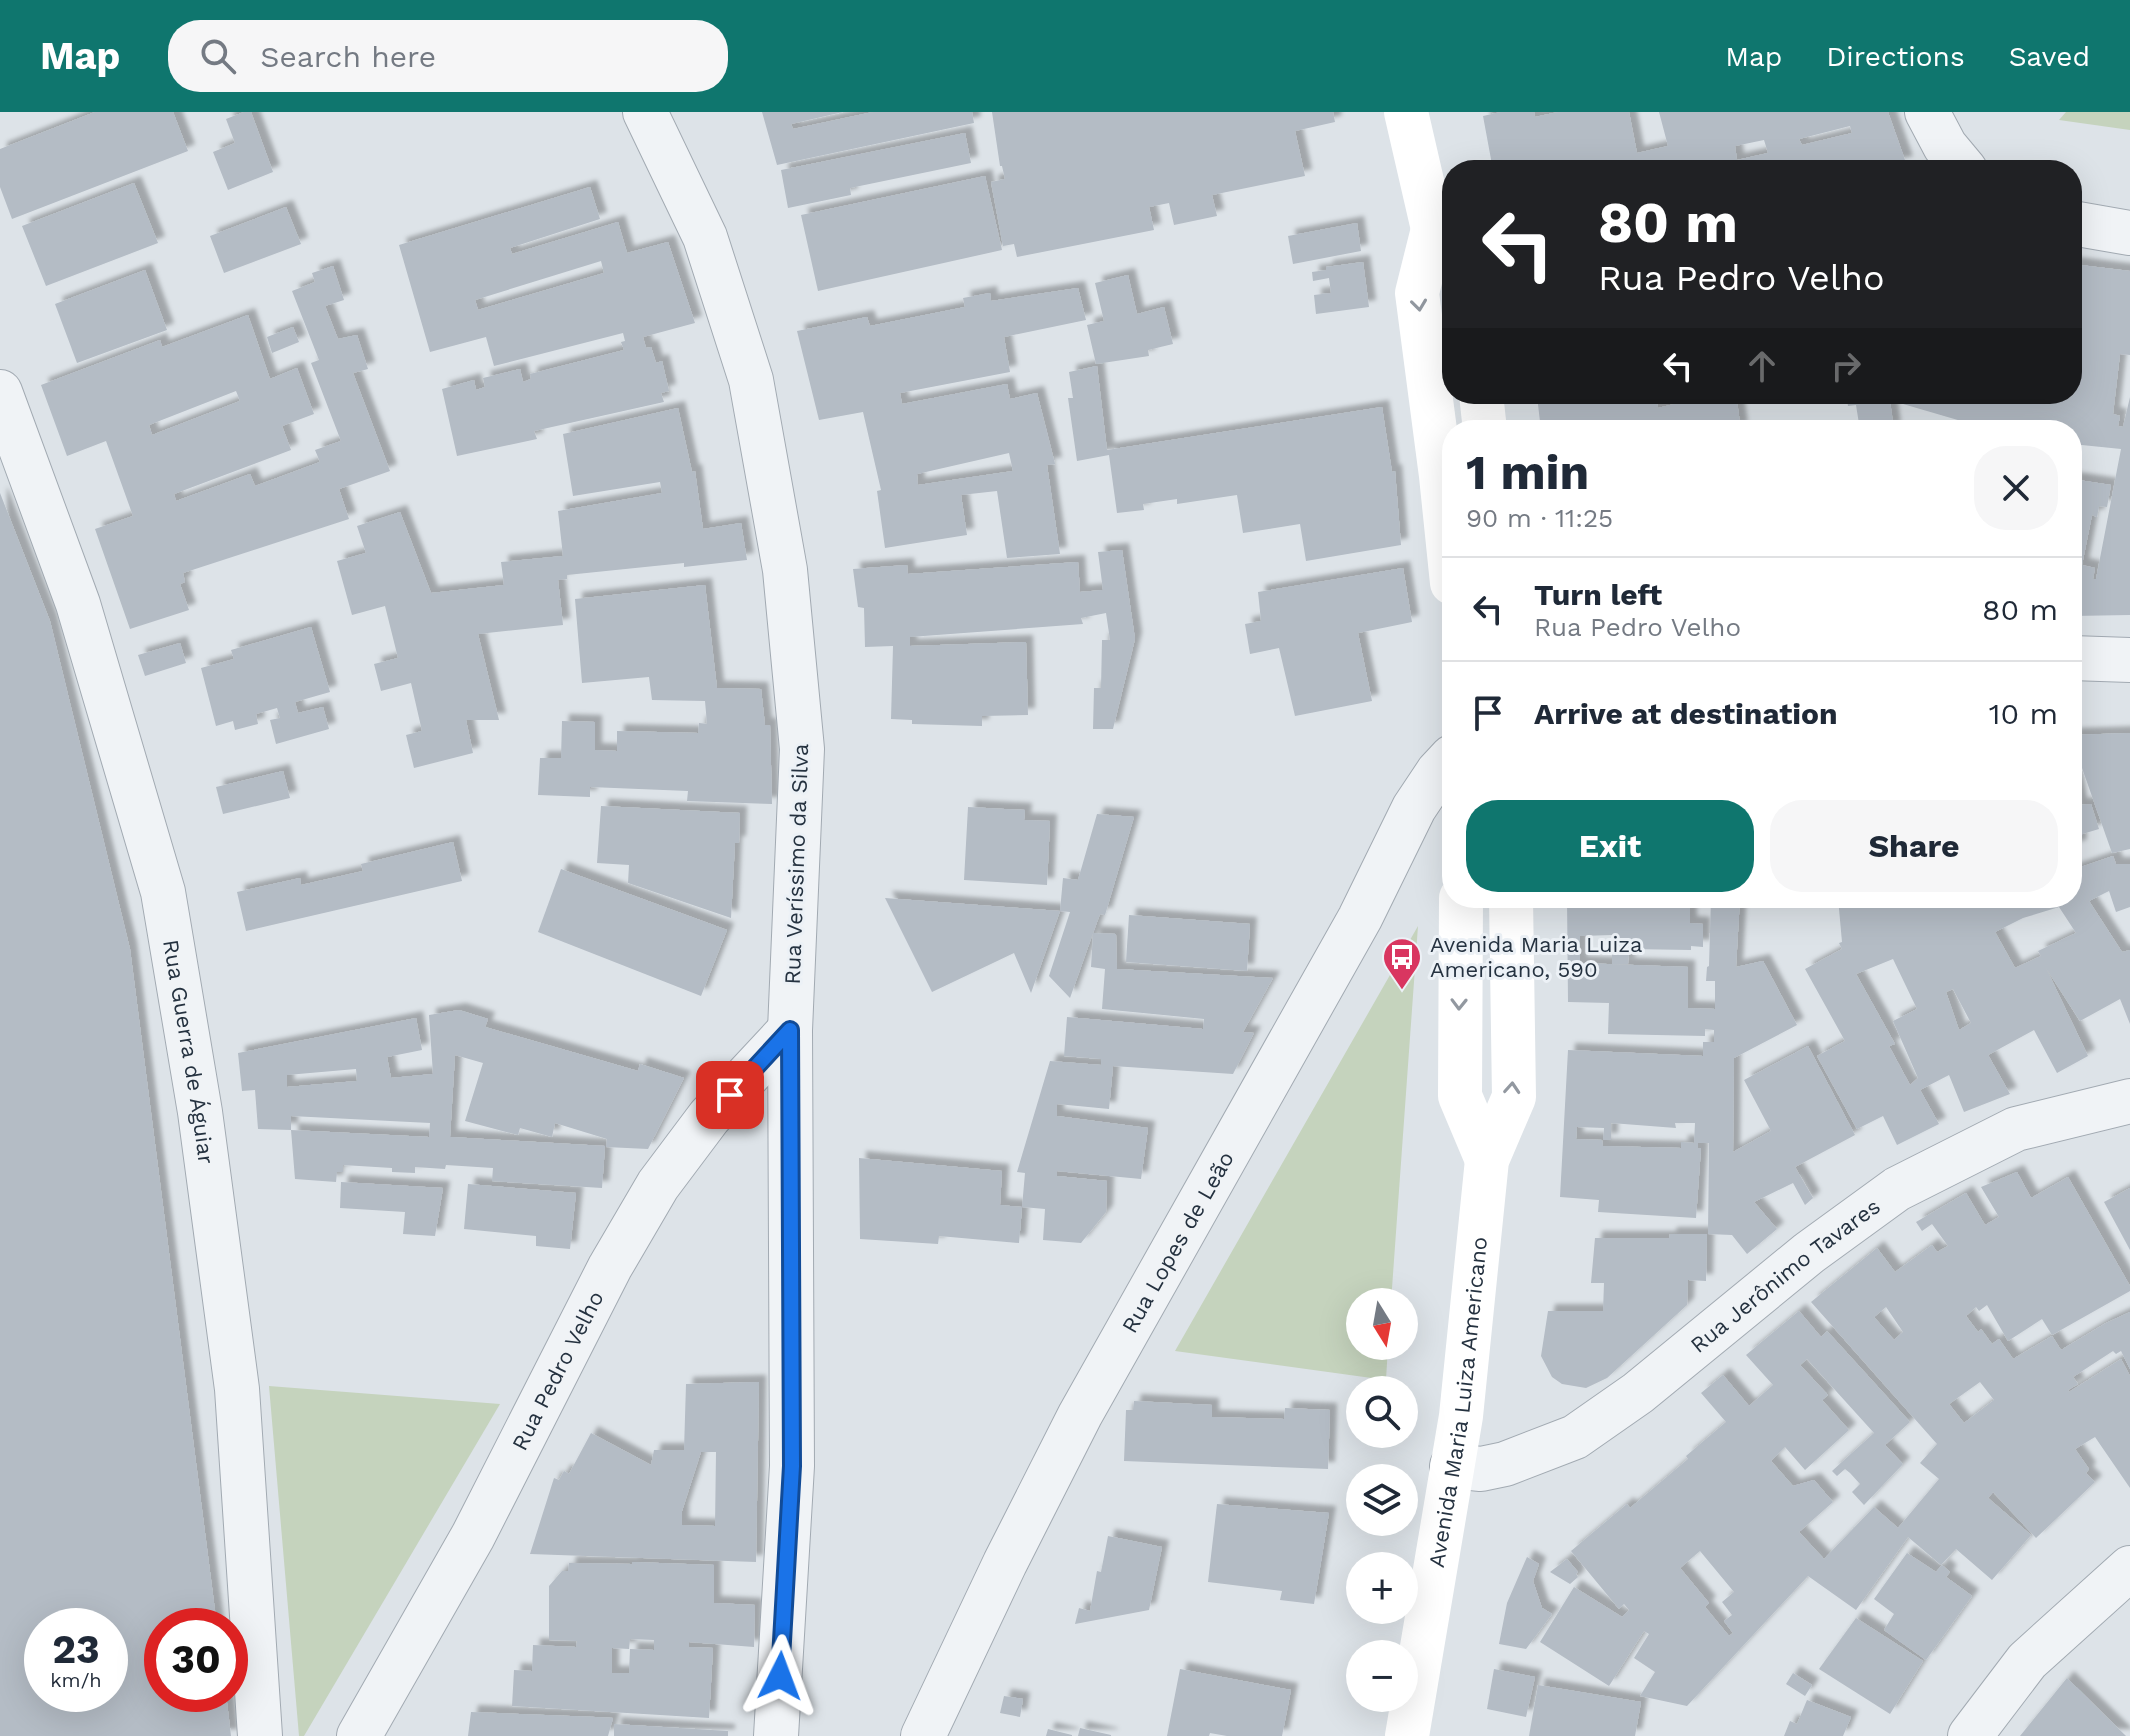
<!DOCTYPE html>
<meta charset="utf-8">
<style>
:root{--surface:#fff;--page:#f6f6f7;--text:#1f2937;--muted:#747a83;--line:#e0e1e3;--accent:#0f766e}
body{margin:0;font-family:"Work Sans",sans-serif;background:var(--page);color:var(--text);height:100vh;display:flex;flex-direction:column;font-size:30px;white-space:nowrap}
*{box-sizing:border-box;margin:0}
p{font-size:26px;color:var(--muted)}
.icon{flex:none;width:44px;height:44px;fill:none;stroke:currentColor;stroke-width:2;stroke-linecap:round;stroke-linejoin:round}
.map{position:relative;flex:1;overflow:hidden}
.sheet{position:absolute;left:1442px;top:308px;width:640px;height:488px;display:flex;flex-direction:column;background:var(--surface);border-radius:32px;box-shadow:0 8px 32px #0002}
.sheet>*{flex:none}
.banner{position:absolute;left:1442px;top:48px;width:640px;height:244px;border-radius:32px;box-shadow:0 8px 32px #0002;background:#202124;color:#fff;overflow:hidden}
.needle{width:52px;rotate:169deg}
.controls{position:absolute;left:1346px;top:1176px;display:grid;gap:16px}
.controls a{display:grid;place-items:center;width:72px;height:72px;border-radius:50%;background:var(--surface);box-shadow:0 8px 32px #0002;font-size:40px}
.speed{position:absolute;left:24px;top:1496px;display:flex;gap:16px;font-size:40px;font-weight:700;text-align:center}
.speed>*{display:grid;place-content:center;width:104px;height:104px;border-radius:50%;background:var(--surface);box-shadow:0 8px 32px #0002;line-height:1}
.speed small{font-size:20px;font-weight:400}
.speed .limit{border:12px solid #d22;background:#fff;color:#111}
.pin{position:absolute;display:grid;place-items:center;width:68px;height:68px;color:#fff;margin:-34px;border-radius:16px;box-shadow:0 4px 12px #0006}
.me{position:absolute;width:88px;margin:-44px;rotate:3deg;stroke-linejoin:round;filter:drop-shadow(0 0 6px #0008)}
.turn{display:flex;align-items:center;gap:28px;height:168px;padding:0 24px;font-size:36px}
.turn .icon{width:104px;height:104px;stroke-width:2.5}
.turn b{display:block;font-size:56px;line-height:68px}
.lanes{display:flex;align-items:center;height:76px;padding:0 24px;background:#0003;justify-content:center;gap:40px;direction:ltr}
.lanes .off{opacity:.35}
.round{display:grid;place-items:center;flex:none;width:84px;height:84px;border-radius:32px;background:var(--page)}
.headline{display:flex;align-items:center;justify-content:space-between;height:136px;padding:0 24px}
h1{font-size:48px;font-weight:700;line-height:60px}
.primary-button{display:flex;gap:16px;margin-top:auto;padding:16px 24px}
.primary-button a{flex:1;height:92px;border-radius:32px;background:var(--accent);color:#fff;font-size:32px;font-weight:700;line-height:92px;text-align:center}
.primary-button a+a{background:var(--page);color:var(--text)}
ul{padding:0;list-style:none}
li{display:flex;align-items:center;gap:24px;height:104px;padding:0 24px;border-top:2px solid var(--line)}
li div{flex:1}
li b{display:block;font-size:30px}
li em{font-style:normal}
header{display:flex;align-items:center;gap:48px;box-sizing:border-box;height:112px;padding:0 40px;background:var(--accent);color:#fff}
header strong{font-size:38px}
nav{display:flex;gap:44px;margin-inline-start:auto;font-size:28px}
.search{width:560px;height:72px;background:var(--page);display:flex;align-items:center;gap:20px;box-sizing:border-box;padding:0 28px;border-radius:32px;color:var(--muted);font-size:30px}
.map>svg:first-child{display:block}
.green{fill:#c5d3bd}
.building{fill:#b4bcc5;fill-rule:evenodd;filter:url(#shadow)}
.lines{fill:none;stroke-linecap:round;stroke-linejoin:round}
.street-casing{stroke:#a2aab2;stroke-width:46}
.street{stroke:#f0f3f6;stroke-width:44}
.secondary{stroke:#fff;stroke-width:44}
.oneway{stroke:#9298a0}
.route-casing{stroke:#114b97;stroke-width:20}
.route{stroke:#1a73e8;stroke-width:14}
.labels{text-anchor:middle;stroke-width:6;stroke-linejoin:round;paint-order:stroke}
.street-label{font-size:22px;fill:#253240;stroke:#ecf1f6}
.poi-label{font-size:22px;fill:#253240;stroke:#ecf1f6;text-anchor:start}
</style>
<header>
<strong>Map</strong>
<div class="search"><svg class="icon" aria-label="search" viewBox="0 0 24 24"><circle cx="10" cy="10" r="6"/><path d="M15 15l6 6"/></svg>Search here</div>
<nav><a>Map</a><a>Directions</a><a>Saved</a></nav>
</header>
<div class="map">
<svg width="2130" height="1624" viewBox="0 0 2130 1624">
<defs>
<filter id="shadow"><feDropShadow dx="7" dy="-7" stdDeviation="2" flood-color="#0004"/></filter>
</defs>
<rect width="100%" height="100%" fill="#dde3e8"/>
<g class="green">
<polygon points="2066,0 2130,0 2130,18 2059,8"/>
<polygon points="1418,814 1391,1190 1360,1190 1360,1234 1388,1234 1386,1268 1175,1239"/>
<polygon points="269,1274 500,1292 304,1624 299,1624"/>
</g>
<g class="building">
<polygon points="95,0 173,0 188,39 12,107 0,75 0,37"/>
<polygon points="244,0 251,0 273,60 228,78 213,40 235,31 226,7"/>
<polygon points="762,0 843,0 791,12 793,17 873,0 972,0 974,11 777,53"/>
<polygon points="992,0 1333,0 1335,10 1295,19 1305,64 1212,83 1217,104 1174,113 1169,91 1149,95 1154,118 1017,145 1014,132 1003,134 991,70 1005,67 1002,54 1000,54"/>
<path d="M1501 0H1534L1535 5 1558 0H1629L1637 41 1668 34 1659 0H1888L1906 51 1871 58H1546V55L1493 58 1483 4ZM1850 14 1852 21 1802 33 1799 27ZM1764 28 1768 41 1737 48 1735 34Z"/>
<polygon points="965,21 971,51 850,76 851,83 788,96 781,58"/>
<polygon points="985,64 1002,138 818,179 801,103"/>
<polygon points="134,71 158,131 46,174 22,114"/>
<path d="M590 75 600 107 510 136 512 142 618 110 627 141 668 130 695 211 643 225 646 236 651 235 656 251 662 249 669 279 661 281 664 290 534 319 537 327 457 344 442 277 474 268 476 278 485 275 483 266 520 257 523 270 531 267 530 262 624 238 621 230 625 229 623 221 494 254 486 225 430 240 399 133ZM601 149 604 161 478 198 475 188Z"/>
<polygon points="286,95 301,132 224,161 210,124"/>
<polygon points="1357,111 1361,139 1293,152 1288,124"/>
<polygon points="1363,150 1369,195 1316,202 1314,183 1331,181 1329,166 1313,169 1312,160 1326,158 1326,155"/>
<polygon points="2072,152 2130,159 2130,243 2120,242 2113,302 2120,304 2118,314 2123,315 2130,285 2130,503 2072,504 2072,367 2111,373 2107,395 2099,394 2097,405 2092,403 2082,453 2095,456 2093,467 2096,467 2121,337 2072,332 2072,318 1992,318 1903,292 1908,282 2072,282"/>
<path d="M333 154 344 188 325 194 338 227 357 223 368 257 353 261 390 359 339 377 349 407 183 461 185 470 180 472 189 498 130 517 95 417 133 404 106 329 67 344 41 273 160 228 162 235 248 203 270 267 297 256 314 302 282 314 291 338 174 382 176 389 250 362 255 374 320 350 315 338 341 329 311 251 319 248 292 179 315 170 312 161ZM236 279 240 289 152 323 149 313Z"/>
<polygon points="145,158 167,218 77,251 55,192"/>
<polygon points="1128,163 1137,202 1164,195 1173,232 1148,238 1149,244 1096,252 1087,213 1104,209 1095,171"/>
<path d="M1078 176 1086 208 1004 225 1010 260 900 281 902 292 1007 272 1010 287 1037 281 1055 352 1047 353 1060 442 1007 446 997 379 961 383 967 423 885 436 877 379 881 378 863 300 819 308 797 219 867 205 870 214 965 195 963 186 990 181 991 189ZM1009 341 1013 359 918 373 917 362Z"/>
<polygon points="293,215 299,230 272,241 267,225"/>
<polygon points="1097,254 1107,338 1382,295 1392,360 1395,359 1401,433 1306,449 1300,412 1243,421 1237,383 1177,392 1177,387 1143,392 1144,398 1117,401 1109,343 1077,349 1068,286 1073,286 1069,260"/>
<polygon points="1547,282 1656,282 1658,296 1682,290 1681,282 1736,282 1741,318 1541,318 1537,284"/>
<polygon points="1846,282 1905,282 1900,291 1890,289 1894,318 1860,318 1856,293 1848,294"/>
<polygon points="678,296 692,360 695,359 703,417 741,411 747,448 684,455 684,451 567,463 567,467 558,468 563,513 478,522 499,608 466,608 473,641 414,656 406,623 422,619 411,571 381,579 374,552 398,546 385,494 352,503 337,449 366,441 357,414 400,400 431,481 504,473 501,450 563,444 558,399 662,381 660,370 573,384 563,322"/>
<path d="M0 381 50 509 130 837 217 1514H162V1582H226L231 1624H0ZM42 1514H110V1582H42Z"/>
<polygon points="1122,438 1135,527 1113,617 1093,617 1094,576 1101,576 1102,528 1110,528 1106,501 1081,506 1083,512 910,525 910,534 1026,530 1028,603 982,604 982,614 912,612 912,608 891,607 893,534 865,535 864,496 858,495 853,457 907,453 908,462 1078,450 1080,480 1103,478 1098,440"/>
<polygon points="1403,456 1412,510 1358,521 1372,589 1295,604 1279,536 1250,542 1245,512 1261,509 1258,480"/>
<polygon points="705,473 717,576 761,577 765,613 770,613 772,692 687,689 688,679 590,675 590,685 538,683 540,646 561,646 562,609 595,610 595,638 617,639 617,619 698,621 699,611 707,612 705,589 652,588 649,565 582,571 575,487"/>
<polygon points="311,515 330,580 295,590 298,601 323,595 329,617 276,632 270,608 280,606 277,596 256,602 258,612 235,618 233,609 216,614 201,556 234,547 231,538"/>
<polygon points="180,531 186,551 145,564 138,543"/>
<polygon points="2130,621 2130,737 2112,741 2076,639 2072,640 2072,623"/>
<polygon points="283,659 290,686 223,702 216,675"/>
<polygon points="2072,664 2075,664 2080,693 2091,692 2099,717 2079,723 2080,734 2072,737"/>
<polygon points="601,694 740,701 739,731 735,731 731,806 628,771 629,753 597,751"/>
<polygon points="968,695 1025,698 1024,708 1050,709 1047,773 964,768"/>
<polygon points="1097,702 1134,705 1105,803 1100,802 1093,821 1116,822 1117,857 1273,866 1243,920 1254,921 1233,962 1113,954 1109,997 1057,992 1057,1004 1148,1016 1141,1067 1057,1059 1057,1064 1107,1069 1106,1100 1081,1131 1043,1128 1045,1097 1022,1095 1025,1061 1017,1060 1050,949 1101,953 1101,947 1064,944 1067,905 1203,917 1204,907 1102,897 1105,857 1091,855 1093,821 1070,886 1049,864 1070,800 1060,799 1063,766 1078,768"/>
<polygon points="453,730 462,769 246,819 237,780 300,766 301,773 363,759 361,752"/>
<path d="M2113 744 2116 752H2130V795L2116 800 2109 779 2089 789 2122 840 2130 838V912L2120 887 2080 909 2046 856 2088 944 2057 961 2034 918 1988 943 2010 982 1964 1000 1949 963 1920 978 1939 1012 1897 1033 1883 1004 1857 1017 1817 944 1845 929 1805 857 1842 837 1839 831 1842 830 1838 786H1967L1968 795 1984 789 1983 786H2072V758ZM2059 795 2076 821 2038 839 2041 844 2015 856 1995 820 2023 806ZM1893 847 1917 897 1893 909 1918 966 1910 973 1889 934 1895 932 1856 862ZM1953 877 1971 911 1959 918 1946 880Z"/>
<polygon points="561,757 727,818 701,884 538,820"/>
<polygon points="885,786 1005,795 1060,799 1031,881 1014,841 932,880"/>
<path d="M1567 786H1690V811L1703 812V835L1691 834V838L1629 837 1628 852H1612V823L1580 824V851L1688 855V896L1715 897V869H1706L1707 855 1709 854 1711 786H1740L1736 855 1763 849 1797 913 1734 946 1733 1040 1771 1019 1744 968 1808 934 1855 1023 1795 1055 1813 1086 1805 1093 1793 1071 1754 1090 1777 1117 1747 1142 1732 1123 1708 1122 1709 1031H1698V1036H1701L1696 1106 1598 1100 1599 1088 1560 1085 1568 938 1703 944V930H1714V918L1705 917V924L1608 922 1609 891 1568 890ZM1611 1011 1676 1016 1675 1011H1695L1694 1031 1681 1030V1036L1603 1034 1602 1028 1576 1027 1577 1015 1604 1016 1603 1028H1611Z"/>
<polygon points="1129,803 1250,812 1247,859 1126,850"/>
<path d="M459 898 488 907 485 915 638 959 640 952 684 966 648 1037 606 1035 607 1027 555 1011 552 1025 520 1016 518 1023 465 1009 483 951 455 943 450 1025 605 1034 602 1076 492 1069 493 1056 446 1053 445 1057 415 1055V1061L392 1060V1056L343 1053V1060H337L336 1070 295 1067 291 1018 429 1025 430 1011 291 1004V1018L258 1017 255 978 242 979 238 941 416 906 422 938 387 945 391 966 433 962 429 903ZM356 957 357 969 287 975V963Z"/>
<polygon points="859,1046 1002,1059 1000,1093 1022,1095 1019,1131 939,1124 938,1132 860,1127"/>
<path d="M2017 1060 2031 1086 2068 1065 2130 1174V1179L2052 1223 2042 1207 2008 1229 1987 1193 1979 1199 1976 1195 1966 1204 1978 1220 1981 1217 1992 1232 1999 1227 2013 1247 2052 1224 2061 1238 2106 1211 2130 1200V1257L2121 1239 2116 1242 2113 1239 2073 1265 2078 1272 2068 1278 2069 1280 2121 1247 2130 1264V1376L2095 1325 2075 1337 2089 1357 2086 1361 2095 1370 2036 1426 1993 1380 1988 1386 2031 1423 1992 1468 1956 1437 1941 1453 1908 1425 1856 1498 1808 1464 1687 1594 1640 1584 1655 1560 1634 1546 1649 1522 1644 1519 1609 1574 1540 1530 1574 1475 1622 1505 1629 1498 1624 1492 1619 1497 1571 1439 1627 1392 1630 1396 1688 1347 1686 1344 1726 1310 1701 1281 1723 1263 1749 1294 1773 1273 1746 1243 1799 1199 1821 1225 1827 1219 1910 1310 1885 1333 1903 1352 1864 1393 1852 1380 1860 1372 1850 1361 1845 1357 1837 1364 1832 1359 1874 1321 1807 1247 1800 1253 1828 1283 1822 1288 1849 1318 1805 1358 1785 1335 1771 1349 1793 1374 1814 1368 1833 1390 1799 1420 1824 1447 1874 1395 1898 1416 1939 1367 1920 1351 1937 1332 1811 1190 1877 1136 1895 1160 1932 1133 1937 1140 1948 1134 1932 1112 1922 1119 1916 1110 1966 1081 1985 1113 1999 1105 1981 1075ZM1886 1195 1903 1220 1894 1228 1874 1205ZM1980 1270 1994 1288 1964 1311 1949 1292ZM1700 1439 1734 1480 1722 1490 1732 1503 1724 1509 1733 1521 1729 1524 1705 1495 1709 1491 1680 1456Z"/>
<polygon points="341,1070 443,1076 435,1124 403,1122 405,1100 340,1096"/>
<polygon points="468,1072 576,1081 570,1137 536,1134 536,1124 464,1117"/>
<polygon points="2130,1076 2130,1138 2104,1090"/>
<polygon points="1670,1122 1707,1122 1706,1169 1688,1168 1687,1193 1607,1266 1586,1276 1562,1272 1552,1265 1541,1244 1548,1199 1603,1199 1604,1171 1591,1171 1595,1126 1669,1126"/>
<path d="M759 1270 756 1450 530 1442 554 1366 559 1368 564 1359 569 1362 591 1321 651 1353 654 1338H684L686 1272ZM701 1340H716L715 1414 682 1413V1399Z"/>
<polygon points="1134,1289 1212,1293 1212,1305 1284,1307 1285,1296 1330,1298 1328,1357 1124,1349 1126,1298 1133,1298"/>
<polygon points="1217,1392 1329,1401 1314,1492 1280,1488 1282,1479 1208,1470"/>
<polygon points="1108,1424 1162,1435 1149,1498 1075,1512 1079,1496 1090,1499 1097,1459 1101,1460"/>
<polygon points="1907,1441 1936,1460 1942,1453 1950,1460 1946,1465 1972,1484 1926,1548 1884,1518 1894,1502 1874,1487"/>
<polygon points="1527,1445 1539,1452 1533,1469 1542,1496 1552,1502 1526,1537 1499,1532 1507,1491"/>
<polygon points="1567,1447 1578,1460 1576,1462 1578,1465 1570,1472 1550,1460"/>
<path d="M632 1450 714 1453V1491L755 1493 754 1535 689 1530V1535L713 1536 709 1606 512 1594 514 1558 532 1559 533 1533 576 1535 577 1529 549 1528V1474L562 1459H568L569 1451 632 1452ZM630 1527 654 1528V1538L630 1537 629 1561H612V1536L629 1537Z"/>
<polygon points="1856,1506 1923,1549 1890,1602 1819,1557"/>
<polygon points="1180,1557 1291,1578 1282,1624 1227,1624 1210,1621 1209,1624 1167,1624"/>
<polygon points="1494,1557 1535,1565 1526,1605 1487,1597"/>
<polygon points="1793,1561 1812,1573 1805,1584 1786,1572"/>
<polygon points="2067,1566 2126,1624 2020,1624"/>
<polygon points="1538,1573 1641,1590 1635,1624 1529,1624"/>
<polygon points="1004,1584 1023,1587 1020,1605 1000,1601"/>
<polygon points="1807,1588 1851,1605 1843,1624 1784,1624 1790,1609 1797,1612"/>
<polygon points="471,1600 595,1605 613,1606 608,1624 468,1624"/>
<polygon points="614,1612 728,1619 728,1624 614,1624"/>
<polygon points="1080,1616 1111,1623 1111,1624 1078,1624"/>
<polygon points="1048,1617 1072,1623 1072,1624 1046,1624"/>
</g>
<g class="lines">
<defs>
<g id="street">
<polyline points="645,0 705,125 751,268 785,458 802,637 790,918 792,1354 776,1624"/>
<polyline points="1927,0 1945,34 1965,58"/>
<polyline points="2072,111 2130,121"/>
<path id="s1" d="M0 280 78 492 163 780 200 1000 237 1277 260 1624"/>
<polyline points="2072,546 2130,548"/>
<path id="s2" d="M1452 1354 1481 1357 1505 1352 1575 1325 1638 1281 1809 1141 1897 1077 2016 1017 2130 989"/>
<path id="s3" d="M359 1624 473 1424 610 1155 658 1073 709 1005 790 918"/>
<path id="s4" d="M923 1624 1005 1451 1080 1303 1360 806 1414 696 1438 660 1452 645"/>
<polyline points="1970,1624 2027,1549 2130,1456"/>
</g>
</defs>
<use href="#street" class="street-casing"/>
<use href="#street" class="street"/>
<g class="secondary">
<polyline points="1406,0 1433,117 1447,143"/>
<polyline points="1433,117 1417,181 1441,364 1452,471"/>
<polyline points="1481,282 1485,318"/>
<polyline points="1461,786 1460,984 1487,1048"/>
<path id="s5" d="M1407 1624 1461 1304 1487 1048 1514 985 1511 786"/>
</g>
</g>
<defs><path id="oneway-chevron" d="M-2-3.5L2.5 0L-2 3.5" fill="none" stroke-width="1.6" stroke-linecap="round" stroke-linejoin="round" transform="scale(2)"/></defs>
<g class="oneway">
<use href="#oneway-chevron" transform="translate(1419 193) rotate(83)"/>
<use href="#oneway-chevron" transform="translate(1459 892) rotate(91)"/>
<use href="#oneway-chevron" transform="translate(1512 976) rotate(-86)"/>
</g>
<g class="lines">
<defs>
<polyline id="route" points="730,983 790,918 792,1354 780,1564"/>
</defs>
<use href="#route" class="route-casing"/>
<use href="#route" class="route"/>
</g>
<defs>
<symbol id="bus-pin" viewBox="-11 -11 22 30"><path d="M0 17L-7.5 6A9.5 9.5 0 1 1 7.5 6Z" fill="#d93660" stroke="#ecf1f6"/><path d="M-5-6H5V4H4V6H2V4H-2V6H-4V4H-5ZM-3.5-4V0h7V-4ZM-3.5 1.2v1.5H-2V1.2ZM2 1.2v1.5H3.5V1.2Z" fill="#fff"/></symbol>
</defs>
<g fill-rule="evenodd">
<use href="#bus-pin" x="1380" y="823" width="44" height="60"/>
</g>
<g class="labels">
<g class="street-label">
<text transform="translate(796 752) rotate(-88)" y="8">Rua Veríssimo da Silva</text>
<text dy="8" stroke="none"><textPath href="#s1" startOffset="688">Rua Guerra de Águiar</textPath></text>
<text dy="8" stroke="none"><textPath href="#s4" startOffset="556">Rua Lopes de Leão</textPath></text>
<text dy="8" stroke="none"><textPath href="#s2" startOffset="394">Rua Jerônimo Tavares</textPath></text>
<text dy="8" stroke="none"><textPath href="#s3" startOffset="416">Rua Pedro Velho</textPath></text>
<text dy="8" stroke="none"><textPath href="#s5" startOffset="338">Avenida Maria Luiza Americano</textPath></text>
</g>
<g class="poi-label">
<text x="1430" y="840">Avenida Maria Luiza<tspan x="1430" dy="25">Americano, 590</tspan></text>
</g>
</g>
</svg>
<div class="controls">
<a><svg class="needle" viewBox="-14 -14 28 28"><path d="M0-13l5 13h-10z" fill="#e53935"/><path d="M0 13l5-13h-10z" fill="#747a83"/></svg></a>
<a><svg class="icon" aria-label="search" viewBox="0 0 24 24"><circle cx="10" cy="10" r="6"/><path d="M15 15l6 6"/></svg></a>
<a><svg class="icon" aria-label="layers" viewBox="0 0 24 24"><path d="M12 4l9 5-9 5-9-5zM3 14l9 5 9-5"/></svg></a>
<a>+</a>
<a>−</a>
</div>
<div class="speed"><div>23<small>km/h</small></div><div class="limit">30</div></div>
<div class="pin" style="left:730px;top:983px;background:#d93025"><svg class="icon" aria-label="arrive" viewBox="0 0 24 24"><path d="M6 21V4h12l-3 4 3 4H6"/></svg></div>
<svg class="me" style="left:780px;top:1564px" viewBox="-20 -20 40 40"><path d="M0-17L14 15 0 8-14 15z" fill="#1a73e8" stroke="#fff" stroke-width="4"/></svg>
<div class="banner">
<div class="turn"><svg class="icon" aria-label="left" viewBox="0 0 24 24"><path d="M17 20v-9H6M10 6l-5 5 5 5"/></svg><div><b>80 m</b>Rua Pedro Velho</div></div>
<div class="lanes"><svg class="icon" aria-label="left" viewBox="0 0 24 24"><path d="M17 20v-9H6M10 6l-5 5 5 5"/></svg><svg class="icon off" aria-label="ahead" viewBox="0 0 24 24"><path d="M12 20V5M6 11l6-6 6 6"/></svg><svg class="icon off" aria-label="right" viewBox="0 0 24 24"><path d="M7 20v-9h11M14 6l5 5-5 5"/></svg></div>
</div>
<section class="sheet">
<div class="headline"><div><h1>1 min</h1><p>90 m · 11:25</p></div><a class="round"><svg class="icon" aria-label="close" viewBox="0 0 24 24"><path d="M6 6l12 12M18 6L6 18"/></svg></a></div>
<ul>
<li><svg class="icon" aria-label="left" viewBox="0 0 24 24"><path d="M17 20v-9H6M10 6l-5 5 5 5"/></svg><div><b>Turn left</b><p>Rua Pedro Velho</p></div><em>80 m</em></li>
<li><svg class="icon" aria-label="arrive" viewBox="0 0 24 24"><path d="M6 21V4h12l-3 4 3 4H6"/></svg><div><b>Arrive at destination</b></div><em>10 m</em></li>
</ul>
<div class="primary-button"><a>Exit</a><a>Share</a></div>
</section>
</div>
